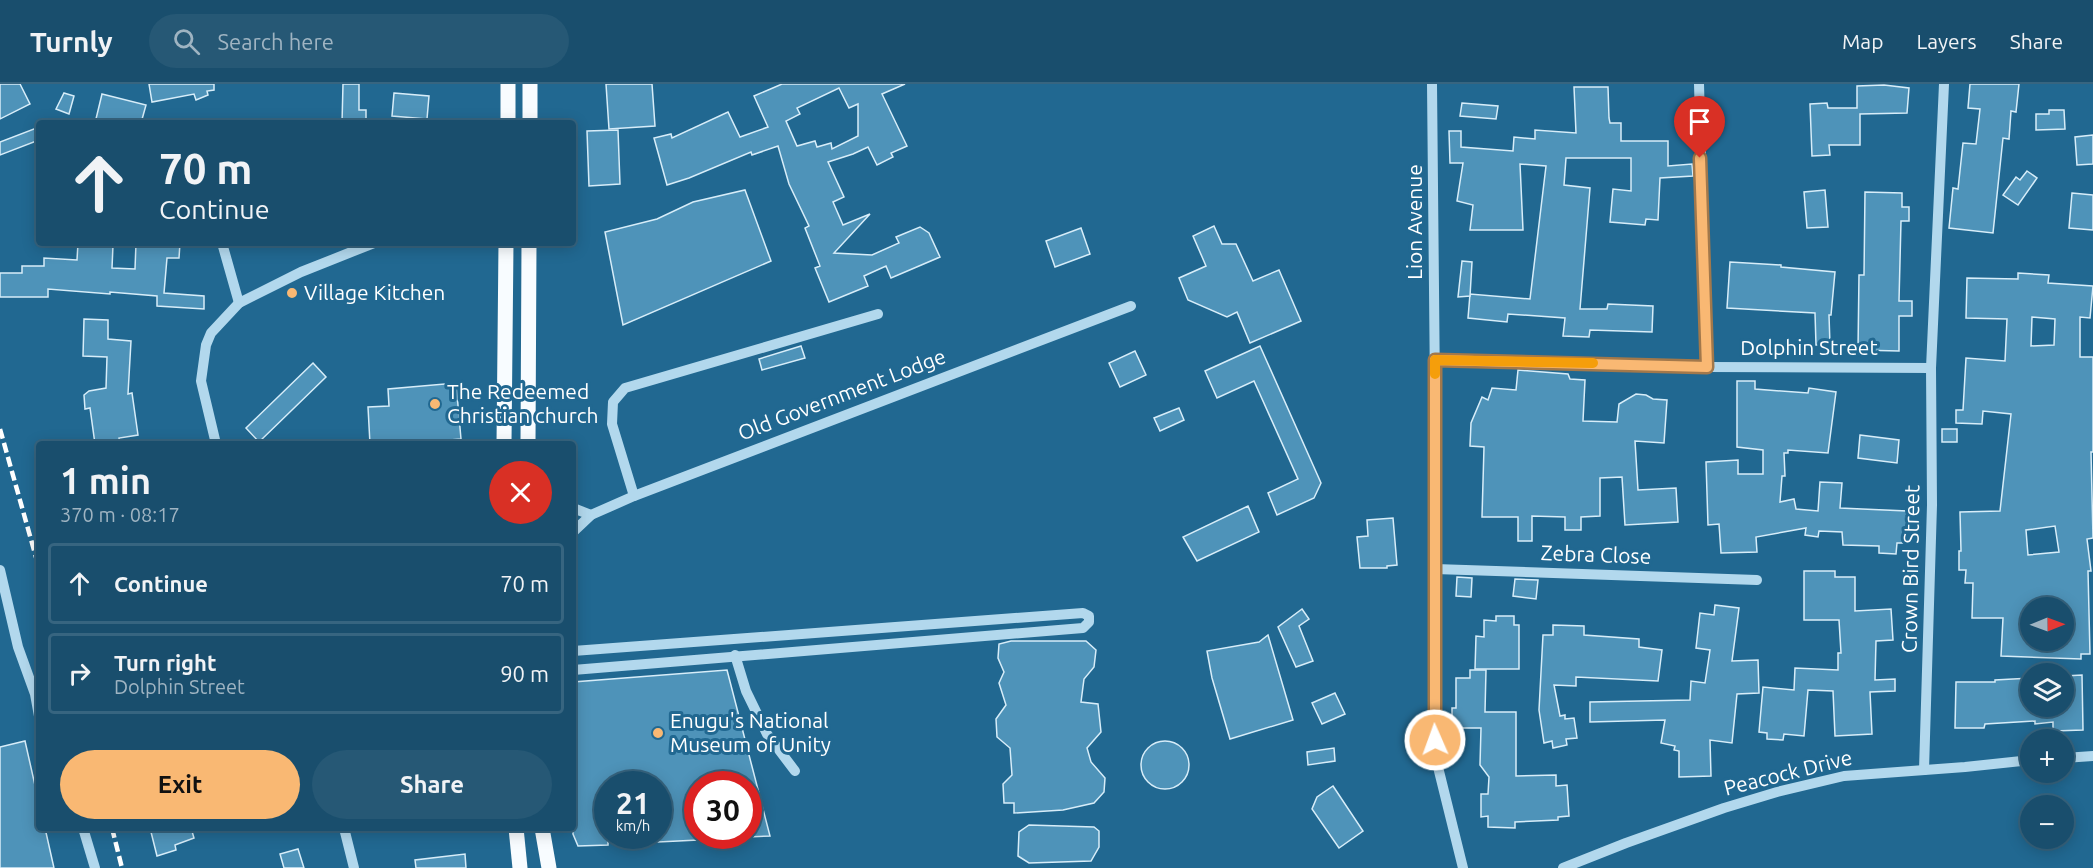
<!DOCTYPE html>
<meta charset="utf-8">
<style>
:root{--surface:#194e6d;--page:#265875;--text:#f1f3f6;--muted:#9fb4c2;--line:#376580;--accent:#f9b873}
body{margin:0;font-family:Ubuntu,sans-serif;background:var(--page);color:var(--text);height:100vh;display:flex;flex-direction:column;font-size:22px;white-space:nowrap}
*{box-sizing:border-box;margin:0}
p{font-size:20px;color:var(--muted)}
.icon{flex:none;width:33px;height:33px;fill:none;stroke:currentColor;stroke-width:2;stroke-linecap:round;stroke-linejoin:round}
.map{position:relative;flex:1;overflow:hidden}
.details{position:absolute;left:36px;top:357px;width:540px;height:390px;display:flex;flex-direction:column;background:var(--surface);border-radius:6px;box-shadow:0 3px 15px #0003,0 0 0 2px var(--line)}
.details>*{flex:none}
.banner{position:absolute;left:36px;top:36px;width:540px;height:126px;border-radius:6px;box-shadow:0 3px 15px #0003,0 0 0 2px var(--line);background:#194e6d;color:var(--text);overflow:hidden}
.needle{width:39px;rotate:89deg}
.fabs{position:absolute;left:2020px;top:513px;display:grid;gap:12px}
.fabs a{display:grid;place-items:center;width:54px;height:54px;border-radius:50%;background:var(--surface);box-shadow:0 3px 15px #0003,0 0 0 2px var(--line);font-size:30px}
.speed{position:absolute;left:594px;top:687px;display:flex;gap:12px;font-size:30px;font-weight:700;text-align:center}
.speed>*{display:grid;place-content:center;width:78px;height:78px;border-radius:50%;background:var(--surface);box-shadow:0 3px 15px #0003,0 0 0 2px var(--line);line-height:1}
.speed small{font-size:15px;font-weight:400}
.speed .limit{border:9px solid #d22;background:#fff;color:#111}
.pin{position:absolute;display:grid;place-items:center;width:51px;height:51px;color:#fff;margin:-62px -26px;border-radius:50% 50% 50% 0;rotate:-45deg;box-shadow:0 0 6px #0007}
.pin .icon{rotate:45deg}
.me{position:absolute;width:66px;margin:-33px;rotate:358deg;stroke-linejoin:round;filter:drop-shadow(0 0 4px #0008)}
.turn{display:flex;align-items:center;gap:21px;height:126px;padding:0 24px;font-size:27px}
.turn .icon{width:78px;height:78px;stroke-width:2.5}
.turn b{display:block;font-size:42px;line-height:51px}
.round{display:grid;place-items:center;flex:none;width:63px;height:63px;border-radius:32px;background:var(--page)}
.overview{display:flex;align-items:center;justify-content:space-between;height:102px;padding:0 24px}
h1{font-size:36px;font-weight:600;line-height:45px}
.cta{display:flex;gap:12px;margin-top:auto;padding:12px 24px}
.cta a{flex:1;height:69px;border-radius:36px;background:var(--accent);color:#111;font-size:24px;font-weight:600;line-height:69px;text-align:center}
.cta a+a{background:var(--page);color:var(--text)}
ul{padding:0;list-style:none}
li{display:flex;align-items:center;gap:18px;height:81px;margin:0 12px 9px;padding:0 12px;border:3px solid var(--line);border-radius:6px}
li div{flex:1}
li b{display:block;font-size:22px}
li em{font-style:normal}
header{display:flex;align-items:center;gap:36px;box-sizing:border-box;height:84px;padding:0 30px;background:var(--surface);border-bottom:2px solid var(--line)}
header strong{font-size:28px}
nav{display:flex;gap:33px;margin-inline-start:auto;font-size:21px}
.search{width:420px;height:54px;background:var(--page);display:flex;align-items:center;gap:15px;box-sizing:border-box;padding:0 21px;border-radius:33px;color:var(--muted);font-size:22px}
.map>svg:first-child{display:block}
.building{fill:#4e93b9;stroke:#d7edf9;stroke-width:1.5;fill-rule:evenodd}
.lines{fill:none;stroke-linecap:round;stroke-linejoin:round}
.minor{stroke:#b2d8ed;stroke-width:10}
.major{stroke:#f8fcff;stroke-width:15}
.rail{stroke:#fff;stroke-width:4.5;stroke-dasharray:10 4.5;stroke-linecap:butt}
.route-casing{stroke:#a2784b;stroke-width:15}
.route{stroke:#f9b873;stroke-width:10}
.slow{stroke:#f59e0b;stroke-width:10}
.poi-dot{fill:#f9b873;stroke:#216891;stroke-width:2}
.labels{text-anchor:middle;stroke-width:6;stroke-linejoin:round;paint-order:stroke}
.street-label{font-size:21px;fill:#fff;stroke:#216891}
.poi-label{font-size:21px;fill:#fff;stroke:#216891;text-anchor:start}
</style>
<header>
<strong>Turnly</strong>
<div class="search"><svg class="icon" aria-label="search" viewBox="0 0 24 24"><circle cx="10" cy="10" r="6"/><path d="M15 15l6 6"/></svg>Search here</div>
<nav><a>Map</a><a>Layers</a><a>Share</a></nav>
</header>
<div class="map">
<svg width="2093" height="784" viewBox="0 0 2093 784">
<rect width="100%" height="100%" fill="#216891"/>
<g class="building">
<polygon points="0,0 20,0 30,20 0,35"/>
<polygon points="149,0 214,0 214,6 207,7 208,11 196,16 194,10 152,18"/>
<polygon points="343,0 359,0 359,26 366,26 366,39 342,39"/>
<polygon points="606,0 652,0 655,42 609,45"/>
<path d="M782 0H905L882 10 907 62 891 69 893 73 877 81 868 63 853 70 828 78 844 113 833 118 843 141 870 130 834 169 872 171 899 159 896 153 920 143 929 149 940 173 891 194 886 182 864 192 868 202 829 218 815 184 820 182 805 144 809 142 789 100 778 62 752 71 751 68 689 94 667 101 654 54 671 50 672 54 728 28 740 53 768 43 754 12ZM839 4 849 24 858 20V52L832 65 831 59 817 63 815 57 797 62 786 37 800 30 797 24Z"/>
<polygon points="1970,0 2019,0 2016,28 2011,27 2009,55 2003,54 1993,149 1949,144 1953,104 1958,105 1963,59 1976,60 1980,25 1968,24"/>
<polygon points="1884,1 1909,4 1907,29 1860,30 1860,61 1829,61 1830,71 1812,72 1810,20 1827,19 1828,24 1857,24 1857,2"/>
<polygon points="1574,3 1608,3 1609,34 1610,39 1621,39 1621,57 1668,57 1668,82 1692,80 1693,92 1660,94 1658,136 1646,135 1645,141 1610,138 1613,105 1631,107 1631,74 1566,74 1564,101 1590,104 1580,225 1607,225 1608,220 1653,222 1652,248 1590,246 1589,253 1563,252 1565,234 1508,230 1507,238 1468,234 1470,210 1530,215 1546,82 1520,80 1523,146 1470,146 1473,121 1457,117 1463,79 1450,79 1449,47 1461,47 1461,63 1513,67 1514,53 1535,55 1535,46 1576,49"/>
<polygon points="64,9 74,12 69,30 56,25"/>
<polygon points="394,9 429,12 427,35 392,32"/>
<polygon points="102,10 146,21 141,39 95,39"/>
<polygon points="1462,19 1498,22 1496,35 1460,32"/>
<polygon points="2049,26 2064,26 2065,45 2036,46 2036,30 2049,30"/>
<polygon points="39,43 39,56 0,71 0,58"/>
<polygon points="618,46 620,100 589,102 587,47"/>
<polygon points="2093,51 2093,80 2077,81 2075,53"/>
<polygon points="2027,87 2037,94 2018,121 2003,111 2016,93 2020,96"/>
<polygon points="745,106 771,177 623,241 605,148 657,135 693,118"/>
<polygon points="1825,106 1828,143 1807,144 1804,108"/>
<polygon points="1865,108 1902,109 1902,123 1909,123 1909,137 1901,137 1899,217 1912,217 1912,232 1899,232 1899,267 1858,266 1859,191 1864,191"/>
<polygon points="2072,109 2093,111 2093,146 2069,144"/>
<polygon points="1214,142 1222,160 1236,160 1253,197 1279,186 1301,237 1250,259 1237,228 1227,233 1188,216 1179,194 1206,182 1193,152"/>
<polygon points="1081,144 1090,170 1055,183 1046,157"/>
<polygon points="78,159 113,161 112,184 135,185 136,159 180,159 179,174 167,174 164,209 204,212 204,225 157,222 157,212 110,208 110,210 48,205 48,213 0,213 0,189 22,189 22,182 44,182 44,174 77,176"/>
<polygon points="1462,177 1472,178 1470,212 1458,213"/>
<polygon points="1730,178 1781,181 1781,183 1835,188 1831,231 1829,231 1830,261 1816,261 1815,229 1727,224"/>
<path d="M2018 189 2049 191 2048 199 2093 202 2090 234 2080 233V273H2093V368H2091L2093 454 2087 455 2091 487H2088L2090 570H2081V575L2001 572 2003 534H1972L1973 499H1965L1966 486H1959V467H1961L1960 428 2000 427 2011 330 1983 327 1982 340 1956 339V326H1963L1966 274 2005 277 2007 235 1966 234 1967 194 2018 195ZM2032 233 2055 235 2054 261 2031 262ZM2055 442 2059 468 2028 471 2026 446ZM2031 524H2064V556H2031Z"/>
<polygon points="84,235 108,236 108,255 131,257 128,310 132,309 138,351 119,354 120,360 95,360 90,324 85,325 84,311 89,307 106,304 107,273 83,272"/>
<polygon points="801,262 805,274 762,286 759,275"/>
<polygon points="1260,262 1321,399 1314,414 1277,431 1268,409 1298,395 1254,297 1217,314 1205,287"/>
<polygon points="1135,267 1146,291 1120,303 1109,279"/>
<polygon points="313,279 326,293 259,358 246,344"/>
<polygon points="1518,286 1568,290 1570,295 1585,296 1583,337 1617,338 1619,320 1636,310 1646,311 1653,315 1667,316 1664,359 1635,357 1638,406 1676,404 1678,438 1625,441 1622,393 1600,394 1600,432 1581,433 1581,446 1565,446 1565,433 1532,432 1532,457 1518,457 1518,433 1482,433 1484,363 1470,362 1471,339 1482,313 1488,316 1492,304 1516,306"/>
<polygon points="1737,297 1755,297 1755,305 1808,309 1809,304 1836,308 1828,369 1788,366 1788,369 1784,369 1785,392 1782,392 1780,418 1794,415 1796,425 1818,427 1820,398 1842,399 1840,424 1907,427 1905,459 1897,459 1896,470 1879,469 1879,462 1843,461 1842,448 1819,447 1818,453 1805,451 1806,444 1756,453 1757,468 1721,469 1719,440 1708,441 1706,378 1738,376 1738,390 1763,390 1763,366 1737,363"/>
<polygon points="456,299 461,355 403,360 370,360 368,323 389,322 388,305"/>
<polygon points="1179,324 1184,336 1160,347 1154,334"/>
<rect x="1942" y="345" width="15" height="13"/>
<polygon points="1860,351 1899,356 1897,379 1858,374"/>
<polygon points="1248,422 1259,448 1197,477 1183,453"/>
<polygon points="1393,434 1397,481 1387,482 1387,484 1360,484 1357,453 1368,452 1367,436"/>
<polygon points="1804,487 1835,487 1835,493 1855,493 1855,527 1891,525 1893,556 1876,557 1875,596 1895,595 1895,607 1870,608 1872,650 1835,652 1833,607 1808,606 1804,652 1784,650 1783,656 1767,655 1767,649 1759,648 1763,603 1794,606 1795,584 1838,586 1838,569 1841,569 1839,536 1804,536"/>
<polygon points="1457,493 1472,494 1471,513 1456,512"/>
<polygon points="1515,495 1538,496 1536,515 1513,512"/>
<polygon points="1715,521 1739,524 1732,577 1758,576 1759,609 1737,610 1732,659 1710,656 1711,692 1679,693 1679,667 1674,666 1675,662 1661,659 1665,636 1590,638 1590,618 1690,616 1691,597 1705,599 1710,566 1696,564 1700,529 1714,531"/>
<polygon points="1302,525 1309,535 1299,542 1313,577 1296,583 1278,543"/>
<polygon points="1496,532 1514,532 1514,541 1519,541 1519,585 1475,585 1476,552 1484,553 1484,536 1496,537"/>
<polygon points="1553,541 1584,542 1584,551 1639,555 1639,563 1662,566 1658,597 1576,593 1576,602 1554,601 1560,632 1565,631 1565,635 1574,634 1577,654 1566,655 1567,661 1553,664 1552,657 1544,659 1539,626 1543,551 1553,551"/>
<polygon points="1268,551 1293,636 1230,655 1212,594 1207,567 1259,558"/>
<polygon points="1011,557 1086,557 1096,566 1094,583 1084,595 1081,618 1098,620 1101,648 1087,664 1091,678 1105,694 1104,708 1094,719 1063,726 1014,729 1014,719 1004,719 1003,700 1012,691 1010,664 997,653 996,635 1006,621 999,599 1004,588 998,574 999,560"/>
<polygon points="727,586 770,752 748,753 748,700 698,700 698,756 658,758 658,700 608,700 608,761 578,762 573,750 573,598"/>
<polygon points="1470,586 1486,586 1485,628 1516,628 1516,692 1556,691 1556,702 1567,701 1569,732 1558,733 1558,736 1515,738 1515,744 1488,743 1488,732 1481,733 1481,710 1488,710 1489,693 1480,681 1481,644 1452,644 1452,624 1456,624 1456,594 1470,594"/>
<polygon points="2082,591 2083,646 2053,647 2053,638 2035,640 2035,637 1985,640 1984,644 1955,644 1956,598 1995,598 1995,596 2031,594 2031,622 2064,622 2064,592"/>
<polygon points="1335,609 1345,630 1322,640 1312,619"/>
<circle cx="1165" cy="681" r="24"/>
<polygon points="25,657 39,719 39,744 45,744 54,784 0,784 0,663"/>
<polygon points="1334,664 1335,677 1308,681 1307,668"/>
<polygon points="1333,702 1363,747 1339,764 1312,725 1317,713"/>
<polygon points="1029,741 1094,743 1099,747 1099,763 1091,777 1029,779 1018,772 1019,748"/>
<polygon points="150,744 191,744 194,754 175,761 176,766 157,772"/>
<polygon points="298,765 304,784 284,784 280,770"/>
<polygon points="465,770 466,784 416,784 415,776"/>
</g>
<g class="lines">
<g class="minor">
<polyline points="1432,0 1436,410 1434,636 1436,675 1463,784"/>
<polyline points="1699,0 1707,283"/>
<polyline points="222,159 239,219"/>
<polyline points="1435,276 1707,283 1931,284"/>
<polyline points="216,360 201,297 206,261 211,249 239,219 301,188 374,159"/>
<polyline points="634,412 612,340 613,318 625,304 878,230"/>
<polyline points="573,424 591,431"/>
<polyline points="573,448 591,431 634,412 1131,222"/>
<polyline points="1435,485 1757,496"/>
<polyline points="0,486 18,563 35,610 39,632"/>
<polyline points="573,567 1083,529 1089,532 1089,538 1083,544 573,586"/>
<polyline points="735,571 746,607 767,650 795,687"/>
<polyline points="2064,674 2093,672"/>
<polyline points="1924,686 1932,421 1931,284 1944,0"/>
<polyline points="83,744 95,784"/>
<polyline points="344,744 354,784"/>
<polyline points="1563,784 1626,759 1724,724 1777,708 1844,692 1965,683 2031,676"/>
</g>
<g class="major">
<polyline points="508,39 508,0"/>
<polyline points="530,39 530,0"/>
<polyline points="504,360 506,159"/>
<polyline points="528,360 529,159"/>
<polyline points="516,744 520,784"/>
<polyline points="542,744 549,784"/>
</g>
<g class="rail">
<polyline points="0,345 39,484"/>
<polyline points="112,744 122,784"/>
</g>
</g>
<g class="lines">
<defs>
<polyline id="route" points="1435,656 1435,276 1707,283 1700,74"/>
</defs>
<use href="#route" class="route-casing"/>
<use href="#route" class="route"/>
<polyline class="slow" points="1435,290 1435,276 1593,279"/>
</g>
<g class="poi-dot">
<circle cx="292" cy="209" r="6"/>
<circle cx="435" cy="320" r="6"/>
<circle cx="658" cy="649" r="6"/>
</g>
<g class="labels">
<g class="street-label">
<text transform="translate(1415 138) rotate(-90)" y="7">Lion Avenue</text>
<text x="1809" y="271">Dolphin Street</text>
<text transform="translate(842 311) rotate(-21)" y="7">Old Government Lodge</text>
<text transform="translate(1596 471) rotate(2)" y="7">Zebra Close</text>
<text transform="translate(1911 485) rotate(-89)" y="7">Crown Bird Street</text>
<text transform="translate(1788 689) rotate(-14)" y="7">Peacock Drive</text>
</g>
<g class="poi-label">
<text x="304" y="216">Village Kitchen</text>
<text x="447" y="315">The Redeemed<tspan x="447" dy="24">Christian church</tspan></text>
<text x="670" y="644">Enugu's National<tspan x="670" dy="24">Museum of Unity</tspan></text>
</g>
</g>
</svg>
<div class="fabs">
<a><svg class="needle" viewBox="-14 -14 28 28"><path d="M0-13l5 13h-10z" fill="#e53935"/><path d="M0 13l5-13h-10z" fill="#9fb4c2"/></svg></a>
<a><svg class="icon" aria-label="layers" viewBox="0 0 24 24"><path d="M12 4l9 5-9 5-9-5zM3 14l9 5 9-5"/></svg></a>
<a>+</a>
<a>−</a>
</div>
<div class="speed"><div>21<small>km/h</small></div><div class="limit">30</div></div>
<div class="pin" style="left:1700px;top:74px;background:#d93025"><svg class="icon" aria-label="arrive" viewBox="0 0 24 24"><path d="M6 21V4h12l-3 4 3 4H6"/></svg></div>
<svg class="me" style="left:1435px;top:656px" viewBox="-20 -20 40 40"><circle r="17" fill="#f9b873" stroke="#fff" stroke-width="3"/><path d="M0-11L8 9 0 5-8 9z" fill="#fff"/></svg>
<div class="banner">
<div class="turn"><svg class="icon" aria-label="ahead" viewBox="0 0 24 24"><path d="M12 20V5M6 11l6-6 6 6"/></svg><div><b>70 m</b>Continue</div></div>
</div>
<section class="details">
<div class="overview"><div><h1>1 min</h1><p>370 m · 08:17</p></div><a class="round" style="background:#d93025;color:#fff"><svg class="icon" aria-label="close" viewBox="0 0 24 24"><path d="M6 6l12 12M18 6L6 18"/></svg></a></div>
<ul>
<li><svg class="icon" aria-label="ahead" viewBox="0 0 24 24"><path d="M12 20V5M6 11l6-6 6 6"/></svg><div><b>Continue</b></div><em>70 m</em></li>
<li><svg class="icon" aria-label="right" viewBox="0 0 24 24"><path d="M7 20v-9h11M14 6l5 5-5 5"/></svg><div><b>Turn right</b><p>Dolphin Street</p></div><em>90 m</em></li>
</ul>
<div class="cta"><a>Exit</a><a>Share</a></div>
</section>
</div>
